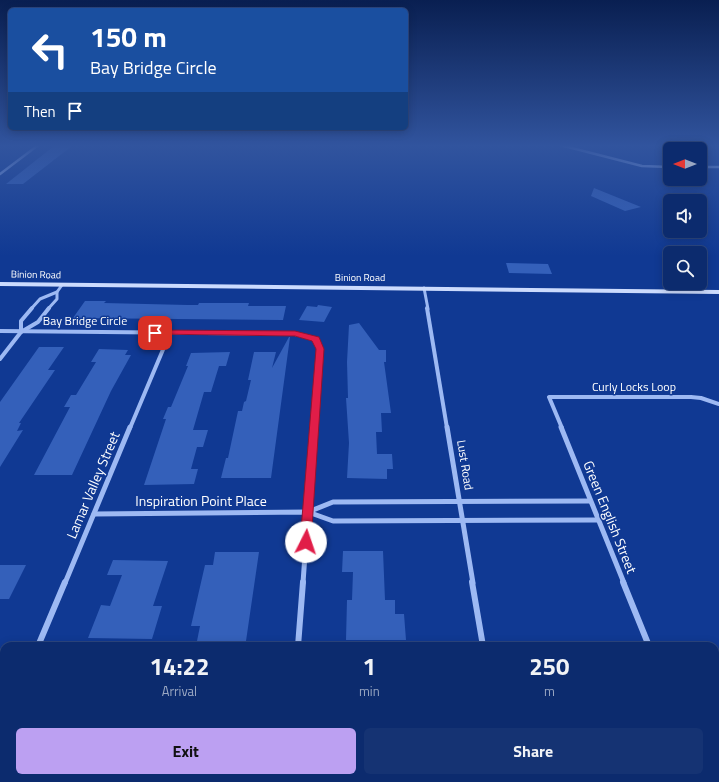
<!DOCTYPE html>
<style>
:root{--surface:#0c2b6e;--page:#153373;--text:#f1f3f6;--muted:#9aa7c2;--line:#2c4781;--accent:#bca0f2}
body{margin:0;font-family:"Titillium Web",sans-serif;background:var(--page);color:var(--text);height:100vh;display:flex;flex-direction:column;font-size:15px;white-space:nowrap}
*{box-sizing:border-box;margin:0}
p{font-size:13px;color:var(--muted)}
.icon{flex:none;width:22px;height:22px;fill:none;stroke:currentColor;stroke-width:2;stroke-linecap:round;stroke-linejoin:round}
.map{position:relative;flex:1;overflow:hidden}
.details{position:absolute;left:0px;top:642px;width:719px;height:140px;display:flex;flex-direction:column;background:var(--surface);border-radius:12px 12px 0 0;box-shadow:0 2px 10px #0003,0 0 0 1px var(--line)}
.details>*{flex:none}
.hud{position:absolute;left:8px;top:8px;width:400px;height:122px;border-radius:6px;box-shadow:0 2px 10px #0003,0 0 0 1px var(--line);background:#1a4fa0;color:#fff;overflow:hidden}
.needle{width:26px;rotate:270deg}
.buttons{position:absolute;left:663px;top:142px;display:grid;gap:8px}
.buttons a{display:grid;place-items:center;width:44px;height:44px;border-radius:6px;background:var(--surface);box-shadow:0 2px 10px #0003,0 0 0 1px var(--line);font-size:20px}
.pin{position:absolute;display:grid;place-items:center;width:34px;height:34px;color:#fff;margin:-17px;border-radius:8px;box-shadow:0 2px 6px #0006}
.me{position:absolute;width:44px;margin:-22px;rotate:4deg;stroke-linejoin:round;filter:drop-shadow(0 0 3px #0008)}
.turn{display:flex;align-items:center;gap:14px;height:84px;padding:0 16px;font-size:18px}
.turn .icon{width:52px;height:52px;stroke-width:2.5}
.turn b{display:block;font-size:28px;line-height:34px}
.then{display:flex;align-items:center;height:38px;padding:0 16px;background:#0003;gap:8px;font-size:15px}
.eta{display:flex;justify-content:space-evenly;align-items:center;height:68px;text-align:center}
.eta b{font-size:24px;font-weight:700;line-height:28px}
.button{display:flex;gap:8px;margin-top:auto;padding:8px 16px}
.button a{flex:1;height:46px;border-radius:6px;background:var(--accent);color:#111;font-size:16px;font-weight:700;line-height:46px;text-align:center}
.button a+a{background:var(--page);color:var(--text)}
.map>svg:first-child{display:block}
.building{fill:#3460ba}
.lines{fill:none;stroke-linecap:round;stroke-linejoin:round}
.street-far4{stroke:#9db9f3;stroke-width:2.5}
.street-far3{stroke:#9db9f3;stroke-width:3}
.street-far2{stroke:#9db9f3;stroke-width:4}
.street-far1{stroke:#9db9f3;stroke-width:5}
.street{stroke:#9db9f3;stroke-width:6}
.secondary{fill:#ccdbfd;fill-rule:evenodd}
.route{fill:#e11d48;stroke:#92132f}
.labels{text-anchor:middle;stroke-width:3;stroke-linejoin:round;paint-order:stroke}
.far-street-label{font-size:10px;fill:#fff;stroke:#103993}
.street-label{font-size:12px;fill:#fff;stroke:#103993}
.near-street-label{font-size:14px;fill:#fff;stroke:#103993}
</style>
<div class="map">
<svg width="719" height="782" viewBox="0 0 719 782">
<rect width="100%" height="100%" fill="#103993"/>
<g class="building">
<polygon points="54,146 72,146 23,184 6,184"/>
<polygon points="594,188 641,207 625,211 591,196"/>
<polygon points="506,263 548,264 552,274 509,273"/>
<polygon points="85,301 106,301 104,303 188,305 198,305 199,303 249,303 248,306 286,306 283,320 73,318"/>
<polygon points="318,305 332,307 324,322 299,320 307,306 317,307"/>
<polygon points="359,323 379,350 386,350 386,362 384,362 391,413 381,413 382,432 376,432 377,454 392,454 393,469 387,469 387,479 347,478 349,443 346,398 348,398 347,362 349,325"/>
<polygon points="289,337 290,337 271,478 221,478 226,458 228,458 238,411 242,411 244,402 246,401 251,380 248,380 254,352 276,352 272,368"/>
<polygon points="39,347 64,347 48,370 55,370 19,423 21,423 17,431 23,430 0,467 0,402"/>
<polygon points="99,349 128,350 125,355 131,355 111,391 72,475 34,475 70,407 64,407 71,395 76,395 96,362 91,362"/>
<polygon points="230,352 226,366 219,366 211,392 204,392 193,430 208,430 203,447 197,447 191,469 198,469 194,484 144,485 166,419 163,419 168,407 171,407 188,366 186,366 191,353"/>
<polygon points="343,551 383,551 385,600 395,600 395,614 404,614 406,640 346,640 347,600 352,600 353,572 342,572"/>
<polygon points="215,552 259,552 246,641 197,641 200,626 191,626 205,565 213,565"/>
<polygon points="113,560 168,561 153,606 162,606 152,639 88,638 101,605 110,606 122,575 107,575"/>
<polygon points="0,565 26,565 9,599 0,599"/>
</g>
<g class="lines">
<g class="street-far4">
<polyline points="564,146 642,166 670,167"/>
<polyline points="700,167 719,167"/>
<polyline points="0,174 37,146"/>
</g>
<g class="street-far3">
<polyline points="424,288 428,309"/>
<polyline points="31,309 40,299 57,292 62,285"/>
<polyline points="48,309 57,299 57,292"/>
</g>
<g class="street-far2">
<polyline points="427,308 447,428"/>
<polyline points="0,331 295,334 316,339 320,349 314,428"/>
<polyline points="21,332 21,321 32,308"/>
<polyline points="0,359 21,332 38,322 49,308"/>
<polyline points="130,428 170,333"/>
<polyline points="562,428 549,397 691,397 701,398 719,404"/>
</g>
<g class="street-far1">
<polyline points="447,427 473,583"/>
<polyline points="561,427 624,583"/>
<polyline points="308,512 333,502 590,501"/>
<polyline points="94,514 308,512 333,521 598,520"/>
<polyline points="65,583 130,427"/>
<polyline points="303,583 314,427"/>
</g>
<g class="street">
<polyline points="472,582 483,646"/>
<polyline points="623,582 649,646"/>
<polyline points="38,646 65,582"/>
<polyline points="298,646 303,582"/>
<polyline points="715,713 719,714"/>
<polyline points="0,734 4,725"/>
<polyline points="505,778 505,782"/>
<polyline points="287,782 288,778"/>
</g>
<polygon class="secondary" points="0,282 719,290 719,294 0,286"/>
</g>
<linearGradient id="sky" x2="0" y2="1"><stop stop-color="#091f51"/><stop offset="0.57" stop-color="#31549e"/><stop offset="1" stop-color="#31549e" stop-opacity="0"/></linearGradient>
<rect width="719" height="256" fill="url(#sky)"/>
<polygon class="route" points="155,330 295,331 319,337 324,349 311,542 310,545 306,546 301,545 300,542 316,349 312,341 295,336 152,334 151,333"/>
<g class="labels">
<g class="far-street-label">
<text transform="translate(36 274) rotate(1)" y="4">Binion Road</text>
<text x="360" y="281">Binion Road</text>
</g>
<g class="street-label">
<text x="85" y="325">Bay Bridge Circle</text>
<text x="634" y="391">Curly Locks Loop</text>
<text transform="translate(465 465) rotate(81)" y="4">Lust Road</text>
</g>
<g class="near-street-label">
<text transform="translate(93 485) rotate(-67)" y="5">Lamar Valley Street</text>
<text x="201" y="506">Inspiration Point Place</text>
<text transform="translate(610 517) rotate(68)" y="5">Green English Street</text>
</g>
</g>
</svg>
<div class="buttons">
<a><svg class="needle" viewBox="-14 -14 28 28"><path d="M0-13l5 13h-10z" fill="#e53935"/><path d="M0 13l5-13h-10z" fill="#9aa7c2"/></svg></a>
<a><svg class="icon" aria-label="sound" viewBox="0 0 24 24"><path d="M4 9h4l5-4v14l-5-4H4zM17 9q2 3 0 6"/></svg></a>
<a><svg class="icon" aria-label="search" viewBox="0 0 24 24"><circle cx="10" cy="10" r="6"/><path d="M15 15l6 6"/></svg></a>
</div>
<div class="pin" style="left:155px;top:333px;background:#d93025"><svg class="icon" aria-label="arrive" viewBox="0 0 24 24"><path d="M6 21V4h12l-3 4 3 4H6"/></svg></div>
<svg class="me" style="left:306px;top:542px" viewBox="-20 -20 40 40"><circle r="19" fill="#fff"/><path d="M0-13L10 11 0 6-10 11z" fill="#e11d48"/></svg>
<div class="hud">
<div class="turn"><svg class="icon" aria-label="left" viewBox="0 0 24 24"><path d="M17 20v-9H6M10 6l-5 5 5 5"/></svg><div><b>150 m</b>Bay Bridge Circle</div></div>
<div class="then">Then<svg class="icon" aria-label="arrive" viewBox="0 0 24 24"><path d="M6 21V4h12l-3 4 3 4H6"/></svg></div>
</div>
<section class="details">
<div class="eta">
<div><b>14:22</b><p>Arrival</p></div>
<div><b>1</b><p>min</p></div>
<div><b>250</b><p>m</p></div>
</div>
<div class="button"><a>Exit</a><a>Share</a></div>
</section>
</div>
